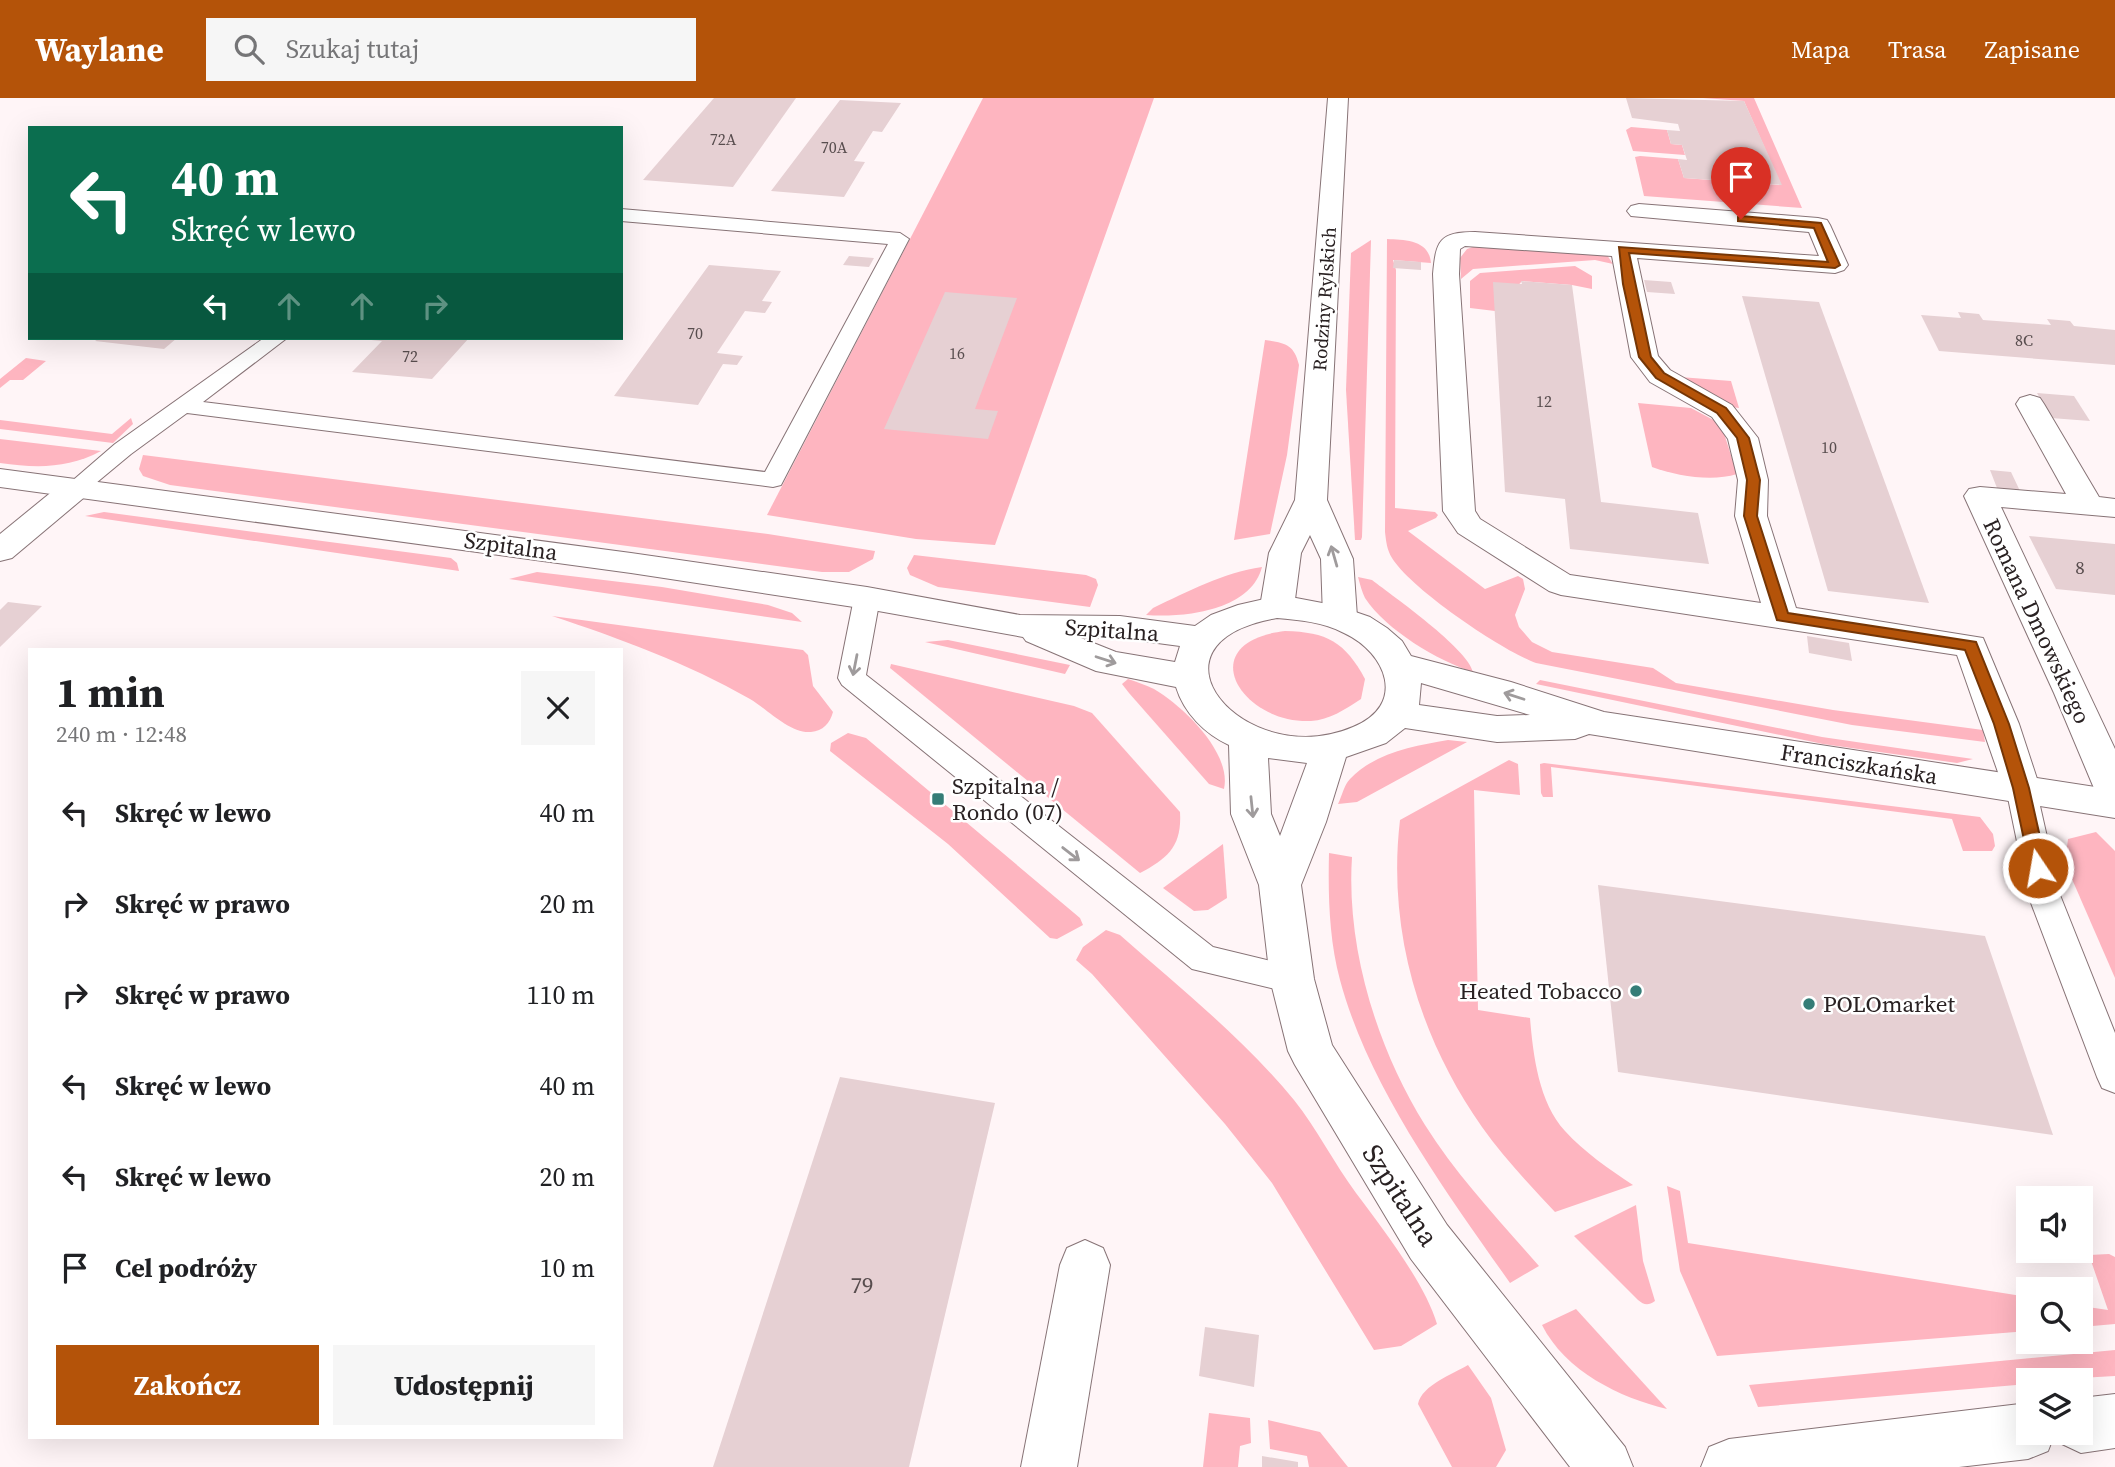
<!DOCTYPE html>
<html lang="pl">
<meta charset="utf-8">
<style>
:root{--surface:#fff;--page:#f6f6f6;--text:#202124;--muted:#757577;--accent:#b45309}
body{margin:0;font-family:"Source Serif 4",serif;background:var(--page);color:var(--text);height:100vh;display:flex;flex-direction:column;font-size:26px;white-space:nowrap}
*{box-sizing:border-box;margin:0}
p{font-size:23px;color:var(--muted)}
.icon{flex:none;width:38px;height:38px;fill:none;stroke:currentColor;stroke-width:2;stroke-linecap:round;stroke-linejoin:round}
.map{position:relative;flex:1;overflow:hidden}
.details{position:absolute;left:28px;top:550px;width:595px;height:791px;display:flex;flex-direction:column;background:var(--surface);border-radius:0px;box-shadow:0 7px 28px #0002}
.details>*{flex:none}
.top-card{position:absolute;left:28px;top:28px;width:595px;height:214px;border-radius:0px;box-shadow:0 7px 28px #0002;background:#0b6e4f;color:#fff;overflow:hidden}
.fabs{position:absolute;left:2016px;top:1088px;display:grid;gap:14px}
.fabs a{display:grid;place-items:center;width:77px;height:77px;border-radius:0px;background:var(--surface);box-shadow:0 7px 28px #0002;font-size:35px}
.pin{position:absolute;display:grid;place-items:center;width:60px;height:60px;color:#fff;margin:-72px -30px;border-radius:50% 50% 50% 0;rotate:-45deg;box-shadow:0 0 7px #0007}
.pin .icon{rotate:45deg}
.me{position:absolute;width:77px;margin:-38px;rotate:348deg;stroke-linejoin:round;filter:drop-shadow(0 0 5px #0008)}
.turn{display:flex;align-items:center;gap:24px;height:147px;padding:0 28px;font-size:32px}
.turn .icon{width:91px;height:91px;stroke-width:2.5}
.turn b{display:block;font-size:49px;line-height:60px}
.lanes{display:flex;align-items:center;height:66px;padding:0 28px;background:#0003;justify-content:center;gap:35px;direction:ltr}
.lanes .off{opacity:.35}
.round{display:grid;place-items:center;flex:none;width:74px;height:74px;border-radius:0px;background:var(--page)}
.summary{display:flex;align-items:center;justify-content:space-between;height:119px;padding:0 28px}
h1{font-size:42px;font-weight:700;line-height:52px}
.cta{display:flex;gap:14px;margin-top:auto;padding:14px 28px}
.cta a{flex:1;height:80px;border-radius:0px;background:var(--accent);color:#fff;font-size:28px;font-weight:700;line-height:80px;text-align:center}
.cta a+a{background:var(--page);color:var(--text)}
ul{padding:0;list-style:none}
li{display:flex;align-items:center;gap:21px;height:91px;padding:0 28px}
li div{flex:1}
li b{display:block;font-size:26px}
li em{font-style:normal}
header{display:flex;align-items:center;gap:42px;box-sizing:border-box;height:98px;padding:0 35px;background:var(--accent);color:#fff}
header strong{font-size:33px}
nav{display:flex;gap:38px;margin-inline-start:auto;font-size:24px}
.search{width:490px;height:63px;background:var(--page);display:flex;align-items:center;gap:18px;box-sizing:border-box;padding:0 24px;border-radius:0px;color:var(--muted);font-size:26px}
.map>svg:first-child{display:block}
.green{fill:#feb5c0}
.building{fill:#e6d0d3}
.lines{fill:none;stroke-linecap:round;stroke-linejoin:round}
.service-casing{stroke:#877376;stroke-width:2}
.minor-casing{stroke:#877376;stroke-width:2}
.tertiary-casing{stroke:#877376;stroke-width:2}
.service{fill:#fff;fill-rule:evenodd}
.minor{fill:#fff;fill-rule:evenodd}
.tertiary{fill:#fff;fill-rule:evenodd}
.oneway{stroke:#9f9b9c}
.route{fill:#b45309;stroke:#753606;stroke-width:2}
.poi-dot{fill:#357d77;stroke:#fff;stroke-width:2.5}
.labels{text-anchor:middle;stroke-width:5;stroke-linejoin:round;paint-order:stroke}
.far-number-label{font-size:16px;fill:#584d4e}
.far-street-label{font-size:19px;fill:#292122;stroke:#fff}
.number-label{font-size:19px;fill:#584d4e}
.street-label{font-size:23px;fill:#292122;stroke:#fff}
.poi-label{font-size:23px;fill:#292122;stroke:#fff;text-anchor:start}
.near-number-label{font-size:23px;fill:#584d4e}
.near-street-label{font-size:28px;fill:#292122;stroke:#fff}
</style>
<header>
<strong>Waylane</strong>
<div class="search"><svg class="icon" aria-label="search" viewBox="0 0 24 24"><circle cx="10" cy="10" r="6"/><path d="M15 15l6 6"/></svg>Szukaj tutaj</div>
<nav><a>Mapa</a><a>Trasa</a><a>Zapisane</a></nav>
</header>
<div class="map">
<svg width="2115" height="1369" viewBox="0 0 2115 1369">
<rect width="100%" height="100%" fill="#fff5f7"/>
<g class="green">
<polygon points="983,0 1154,0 995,447 916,441 767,417"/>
<polygon points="1703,0 1754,0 1802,110 1644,98 1635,59 1640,58 1678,61 1684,80 1781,87 1744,3"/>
<polygon points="1631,29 1667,32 1671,46 1682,47 1685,57 1633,53 1626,32"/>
<path d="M1387 141C1406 142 1429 142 1431 165L1393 162 1396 172 1395 410 1435 414 1438 417 1436 420 1408 433 1485 491 1518 478 1523 481 1525 491 1515 517 1519 529 1532 544 1552 554 1653 570 1676 585 1833 612 1983 632 1985 644 1852 627 1536 565C1501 552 1411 491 1392 460 1387 452 1386 443 1385 434Z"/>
<polygon points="1371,142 1362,439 1361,442 1355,442 1346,292 1351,155"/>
<polygon points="1476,148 1607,157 1613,166 1595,162 1473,171 1461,181 1460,160 1467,151"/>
<polygon points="1575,168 1592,178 1592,191 1572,187 1522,183 1495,213 1470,210 1470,183 1480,175"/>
<path d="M1265 242C1285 245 1294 246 1299 267L1287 357 1270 436 1234 442Z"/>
<polygon points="26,260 46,263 23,282 10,282 0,290 0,281"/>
<polygon points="1680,279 1731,283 1739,310 1731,309"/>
<path d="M1638 305 1691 310 1721 326 1737 376C1712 384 1677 378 1652 369Z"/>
<polygon points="131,320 133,326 113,345 0,331 0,322 112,336"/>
<path d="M0 341 101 353C67 371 36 370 0 365Z"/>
<polygon points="143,357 768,436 875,453 873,461 849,474 822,474 170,387 143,378 139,371"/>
<polygon points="104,414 451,460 457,465 459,473 85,418"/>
<polygon points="914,457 1086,477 1096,481 1098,487 1090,509 938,489 910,477 907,470"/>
<path d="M1262 469C1251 513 1183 520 1146 517L1153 510C1189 493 1222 475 1262 469Z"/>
<polygon points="537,474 662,489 768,507 792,515 802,524 509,481"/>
<path d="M1358 479 1372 482C1394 499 1467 550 1473 574 1438 563 1386 532 1365 500 1362 494 1360 486 1358 479Z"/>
<path d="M552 518 803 552 808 557 813 588 833 614C830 625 823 633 811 634 790 636 767 611 750 601 687 565 621 541 552 518Z"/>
<path d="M1285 533C1327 534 1345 544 1365 581L1361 601C1346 611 1329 622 1311 623 1240 626 1191 544 1285 533Z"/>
<polygon points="948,542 1070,567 1065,576 925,544"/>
<path d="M891 566 1074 608 1092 615 1180 714C1182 748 1168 760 1140 775L890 570Z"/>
<path d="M1128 581C1137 584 1146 587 1154 591 1183 608 1232 655 1224 691L1209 686 1129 595 1122 586Z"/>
<polygon points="1540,582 1822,639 1973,661 1957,665 1823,646 1536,586"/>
<polygon points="848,635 866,640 1080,820 1083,827 1057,841 1050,840 948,746 830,653 831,645"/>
<path d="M1448 642 1467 644 1357 704 1338 706C1342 698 1344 687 1350 681 1376 654 1414 648 1448 642Z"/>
<path d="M1509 662 1518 666 1520 697 1474 692 1478 912 1530 920C1533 957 1539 1005 1565 1033 1584 1054 1609 1071 1633 1087L1555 1114C1530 1087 1503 1059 1482 1029 1419 939 1387 832 1400 722Z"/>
<polygon points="1544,665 1980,719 1993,736 1995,748 1992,753 1963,753 1952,721 1551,669 1553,699 1543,699 1541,695 1540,666"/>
<polygon points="2096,734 2115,753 2115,880 2065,765 2068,741"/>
<polygon points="1223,746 1227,800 1208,812 1194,813 1163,790"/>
<path d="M1329 755 1352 759C1346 850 1377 950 1425 1027 1457 1078 1499 1122 1539 1168L1510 1185C1447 1095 1369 990 1340 882 1329 841 1328 797 1329 755Z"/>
<path d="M1106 832 1120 837C1180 890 1243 940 1294 1002 1317 1031 1334 1065 1356 1095 1382 1130 1425 1185 1437 1226L1401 1248 1374 1252 1272 1085 1225 1026 1092 876 1076 862 1083 849Z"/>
<polygon points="1667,1088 1680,1093 1688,1145 2028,1199 2028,1233 1717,1258 1680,1173"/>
<path d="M1636 1107 1643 1163 1655 1203C1648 1208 1644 1207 1638 1202L1574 1138Z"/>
<polygon points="2109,1156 2115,1159 2115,1226 2081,1229 2081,1208 2108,1212 2089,1157"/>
<path d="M1576 1211 1667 1311C1620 1300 1565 1273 1542 1227Z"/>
<polygon points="2115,1252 2115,1278 2028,1283 2028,1286 1758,1309 1749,1287"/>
<path d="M1468 1267 1491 1300 1506 1352 1496 1369H1452L1418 1306C1422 1287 1453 1276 1468 1267Z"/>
<polygon points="1209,1315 1250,1320 1251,1345 1240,1348 1238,1369 1203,1369"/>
<polygon points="1268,1322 1320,1334 1348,1369 1309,1369 1307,1358 1270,1351"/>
</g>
<g class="building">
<polygon points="714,0 796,0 733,89 643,82"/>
<polygon points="1626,0 1744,3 1782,87 1684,80 1678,61 1687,62 1682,47 1671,46 1667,32 1680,33 1678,26 1632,20"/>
<polygon points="840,2 901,5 882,34 873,33 854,63 865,64 844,99 771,93"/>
<polygon points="849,158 874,160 869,169 843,167"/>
<polygon points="1394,162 1421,164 1421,172 1393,170"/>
<polygon points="709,167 781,173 762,203 772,204 765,215 745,213 717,255 743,258 737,267 723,266 698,307 614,298"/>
<polygon points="1644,182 1671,184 1675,196 1647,194"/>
<polygon points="1521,183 1572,187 1601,404 1698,415 1709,466 1570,451 1565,401 1505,394 1493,184 1522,186"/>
<polygon points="945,194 1017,200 975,311 998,313 988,341 884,331"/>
<polygon points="1742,198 1819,204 1929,505 1828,493"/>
<polygon points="1958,214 1979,216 1983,222 2051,227 2047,221 2070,223 2074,228 2115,232 2115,267 1939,253 1921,217 1961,220"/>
<polygon points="100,240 177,240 164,251 95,243"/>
<polygon points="374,240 469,240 432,281 352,274 382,243 371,242"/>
<polygon points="2037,295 2074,298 2090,323 2051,320"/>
<polygon points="1990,372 2011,374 2020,393 1997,390"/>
<polygon points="2029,438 2115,446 2115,497 2056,491"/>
<polygon points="8,504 42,508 0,549 0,512"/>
<polygon points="1807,538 1849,545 1852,563 1809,555"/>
<polygon points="1598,787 1985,838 2053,1037 1618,974"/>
<polygon points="840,979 995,1005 909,1369 713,1369"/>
<polygon points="1205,1229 1259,1237 1254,1289 1199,1278"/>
<polygon points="1262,1358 1298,1364 1298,1369 1262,1369"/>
</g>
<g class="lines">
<defs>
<g id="service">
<polygon points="621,111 900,135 909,141 781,387 773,389 187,315 131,356 84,395 76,397 68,395 64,390 115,346 264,240 287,240 203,304 765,374 888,146 621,123"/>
<polygon points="867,492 876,494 880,500 866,577 1213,849 1304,871 1309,881 1304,891 1292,895 1192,871 842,587 838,580 854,500 858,494"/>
<polygon points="2021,679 2032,682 2036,690 2060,797 2115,935 2115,995 2102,990 2097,979 2028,797 2006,690 2010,682"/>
</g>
<g id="minor">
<polygon points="1328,0 1348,0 1327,402 1353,461 1357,519 1352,527 1340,530 1328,527 1323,519 1321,461 1310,437 1301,455 1294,509 1289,517 1277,520 1265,517 1260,509 1269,455 1295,402"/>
<path d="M1639 106 1818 120 1827 122 1830 127 1848 167 1844 172 1835 175 1637 160 1658 258 1670 272 1732 307 1758 340 1768 382 1767 418 1796 510 1983 540 2019 626 2040 690 2035 700 2021 704 2007 700 1957 557 1561 497 1549 493 1458 435 1443 413 1433 176C1436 143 1439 134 1475 134L1819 158 1809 134 1631 118 1627 113 1631 108ZM1465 148 1612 158 1631 259 1650 284 1712 319 1728 341 1738 382 1735 418 1761 505 1570 477 1480 421 1475 413 1459 176 1460 151Z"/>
<polygon points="2030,297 2040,300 2044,306 2099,399 2115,401 2115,419 2001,409 2115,651 2115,709 2101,705 2096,695 2054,595 1964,398 1969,391 1980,389 2066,396 2016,306 2020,300"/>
<polygon points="76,381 87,383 91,390 87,397 12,460 0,463 0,436 65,383"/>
<polygon points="1085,1142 1103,1150 1110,1167 1077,1369 1021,1369 1060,1167 1067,1150"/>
<polygon points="2115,1296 2115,1350 2081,1355 2062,1346 2057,1335 2081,1335 2081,1300"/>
<polygon points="2028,1305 2028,1335 2055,1335 2048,1353 2028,1361 1959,1369 1701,1369 1709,1349 1729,1341"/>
</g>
<path id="tertiary" d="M0 371 631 455 867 489 1020 517 1120 518 1195 528 1211 517 1238 507 1277 498 1296 500 1338 508 1370 519 1387 530 1402 543 1411 558 1511 584 1604 614 2115 692V720L1589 636 1575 641 1497 644 1405 630 1386 645 1346 659 1326 724 1301 787 1314 881 1332 947 1447 1127 1625 1349 1633 1369H1570L1411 1161 1295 967 1288 953 1270 881 1259 787 1231 716 1229 647C1205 636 1184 615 1176 589L1096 573 1026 543 1023 539 867 511 631 475 0 389ZM1277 520C1300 522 1323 524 1344 535 1387 555 1407 607 1353 629 1245 675 1132 545 1277 520ZM1081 540H1120L1180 548 1175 564 1116 554ZM1421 585 1530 617 1497 618 1419 607ZM1268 660 1307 665 1280 738 1271 716Z"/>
</defs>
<use href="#service" class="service-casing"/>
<use href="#minor" class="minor-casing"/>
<use href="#tertiary" class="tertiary-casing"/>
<use href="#service" class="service"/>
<use href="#minor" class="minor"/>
<use href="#tertiary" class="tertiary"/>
</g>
<defs><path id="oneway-shaft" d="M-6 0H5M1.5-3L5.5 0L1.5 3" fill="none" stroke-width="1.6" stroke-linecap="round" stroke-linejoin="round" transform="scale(1.75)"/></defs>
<g class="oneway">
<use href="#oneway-shaft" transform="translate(1334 458) rotate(-106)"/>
<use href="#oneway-shaft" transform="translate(1106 562) rotate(18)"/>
<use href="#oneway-shaft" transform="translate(855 567) rotate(101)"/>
<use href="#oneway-shaft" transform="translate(1514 598) rotate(-162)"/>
<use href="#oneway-shaft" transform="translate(1252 709) rotate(84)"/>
<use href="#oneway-shaft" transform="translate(1071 756) rotate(38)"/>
</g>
<polygon class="route" points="1741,118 1821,125 1840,167 1835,170 1629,155 1651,259 1664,275 1726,310 1749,340 1760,382 1757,418 1788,515 1976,544 2009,626 2029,690 2047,770 2044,775 2032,775 2030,770 2013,690 1994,626 1965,552 1777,522 1744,418 1747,382 1737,340 1717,315 1656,280 1639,259 1623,186 1619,149 1828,164 1814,130 1738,123 1738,119"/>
<g class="poi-dot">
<rect x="931" y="694" width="14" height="14" rx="3.5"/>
<circle cx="1636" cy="893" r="7"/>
<circle cx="1809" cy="906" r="7"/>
</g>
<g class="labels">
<g class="far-number-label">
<text x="723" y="47">72A</text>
<text x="834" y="55">70A</text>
<text x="695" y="241">70</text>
<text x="2024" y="248">8C</text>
<text x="957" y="261">16</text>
<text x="410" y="264">72</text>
<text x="1544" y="309">12</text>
<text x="1829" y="355">10</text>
</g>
<g class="far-street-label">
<text transform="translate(1324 201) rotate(-86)" y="7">Rodziny Rylskich</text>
</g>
<g class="number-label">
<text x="2080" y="476">8</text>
</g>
<g class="street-label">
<text transform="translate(511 448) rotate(8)" y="8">Szpitalna</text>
<text transform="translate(2037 523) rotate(65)" y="8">Romana Dmowskiego</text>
<text transform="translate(1112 532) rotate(4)" y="8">Szpitalna</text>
<text transform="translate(1859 666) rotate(9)" y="8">Franciszkańska</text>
</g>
<g class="poi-label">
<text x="952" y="696">Szpitalna /<tspan x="952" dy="26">Rondo (07)</tspan></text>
<text x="1622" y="901" text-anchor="end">Heated Tobacco</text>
<text x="1823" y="914">POLOmarket</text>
</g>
<g class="near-number-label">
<text x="862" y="1195">79</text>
</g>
<g class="near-street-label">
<text transform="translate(1401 1097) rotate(57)" y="10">Szpitalna</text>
</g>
</g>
</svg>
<div class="fabs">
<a><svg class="icon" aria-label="sound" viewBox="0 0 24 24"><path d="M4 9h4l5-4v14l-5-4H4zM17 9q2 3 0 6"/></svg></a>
<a><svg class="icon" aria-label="search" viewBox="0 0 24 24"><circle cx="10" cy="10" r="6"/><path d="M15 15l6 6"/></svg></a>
<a><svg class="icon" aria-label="layers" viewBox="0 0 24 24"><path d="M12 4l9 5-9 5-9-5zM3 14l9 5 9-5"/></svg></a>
</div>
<div class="pin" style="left:1741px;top:121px;background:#d93025"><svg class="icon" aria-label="arrive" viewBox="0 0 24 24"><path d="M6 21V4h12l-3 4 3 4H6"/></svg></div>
<svg class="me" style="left:2038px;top:770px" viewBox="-20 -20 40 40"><circle r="17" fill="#b45309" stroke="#fff" stroke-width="3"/><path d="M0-11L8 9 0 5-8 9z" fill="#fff"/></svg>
<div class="top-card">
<div class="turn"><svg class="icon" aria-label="left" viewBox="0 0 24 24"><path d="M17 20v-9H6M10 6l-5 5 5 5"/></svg><div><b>40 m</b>Skręć w lewo</div></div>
<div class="lanes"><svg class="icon" aria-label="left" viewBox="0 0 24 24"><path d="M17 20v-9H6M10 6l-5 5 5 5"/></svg><svg class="icon off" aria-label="ahead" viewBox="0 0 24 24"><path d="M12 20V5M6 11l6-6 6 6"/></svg><svg class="icon off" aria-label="ahead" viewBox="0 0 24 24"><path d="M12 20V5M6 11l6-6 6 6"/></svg><svg class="icon off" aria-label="right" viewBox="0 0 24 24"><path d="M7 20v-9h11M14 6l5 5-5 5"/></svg></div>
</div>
<section class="details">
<div class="summary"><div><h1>1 min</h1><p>240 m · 12:48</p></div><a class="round"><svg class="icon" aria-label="close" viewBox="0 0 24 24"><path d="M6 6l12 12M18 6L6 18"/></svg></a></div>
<ul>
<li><svg class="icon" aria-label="left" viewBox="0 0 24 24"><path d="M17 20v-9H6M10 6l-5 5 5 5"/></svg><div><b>Skręć w lewo</b></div><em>40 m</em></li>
<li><svg class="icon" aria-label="right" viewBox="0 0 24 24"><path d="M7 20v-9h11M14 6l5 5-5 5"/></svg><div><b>Skręć w prawo</b></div><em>20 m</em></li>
<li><svg class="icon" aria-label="right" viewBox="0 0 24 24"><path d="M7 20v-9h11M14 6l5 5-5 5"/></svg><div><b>Skręć w prawo</b></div><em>110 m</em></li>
<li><svg class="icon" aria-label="left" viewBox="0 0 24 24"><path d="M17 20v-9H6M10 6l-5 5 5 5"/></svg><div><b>Skręć w lewo</b></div><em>40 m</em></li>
<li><svg class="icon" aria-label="left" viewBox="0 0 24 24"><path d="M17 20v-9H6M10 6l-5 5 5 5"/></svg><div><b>Skręć w lewo</b></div><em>20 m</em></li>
<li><svg class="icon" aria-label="arrive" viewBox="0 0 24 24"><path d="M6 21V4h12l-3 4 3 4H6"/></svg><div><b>Cel podróży</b></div><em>10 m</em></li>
</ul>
<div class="cta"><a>Zakończ</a><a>Udostępnij</a></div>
</section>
</div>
